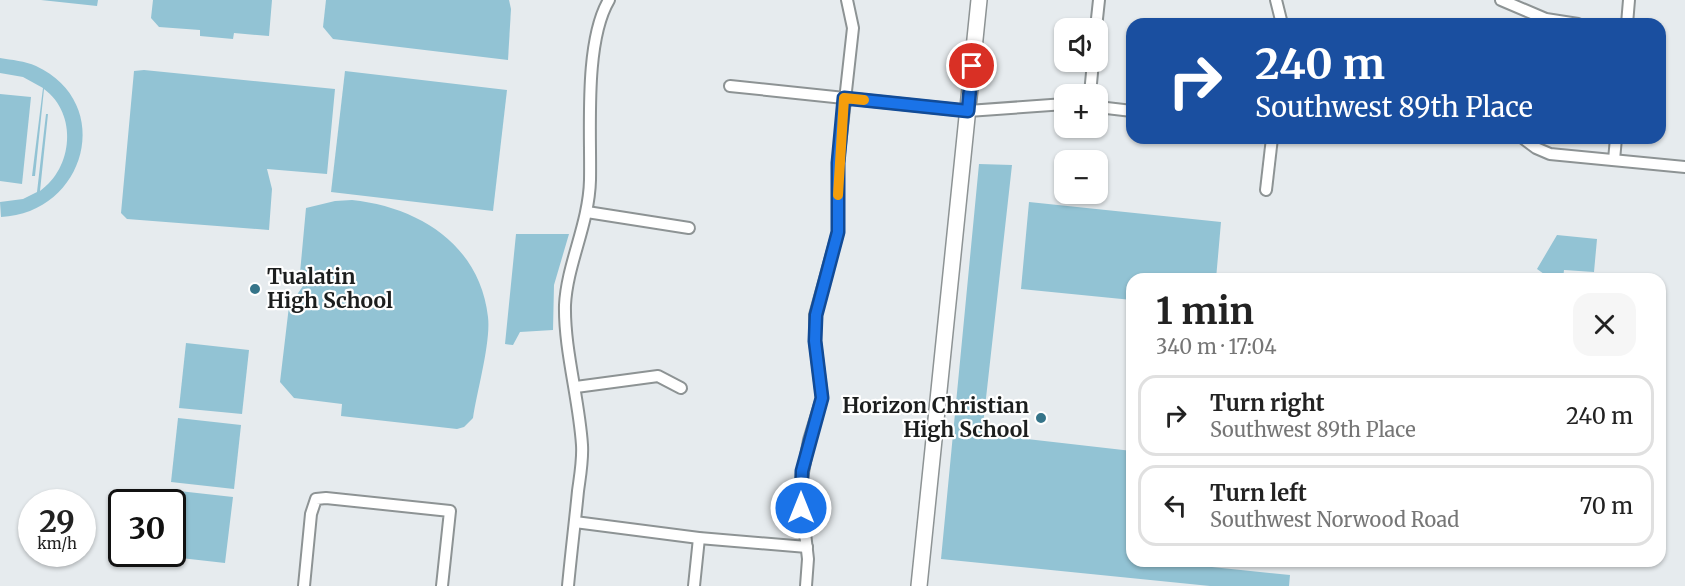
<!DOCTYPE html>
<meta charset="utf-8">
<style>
:root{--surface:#fff;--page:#f6f6f6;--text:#222;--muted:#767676;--line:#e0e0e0}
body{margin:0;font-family:Merriweather,serif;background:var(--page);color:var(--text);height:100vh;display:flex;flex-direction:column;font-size:22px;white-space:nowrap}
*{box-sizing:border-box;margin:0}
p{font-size:20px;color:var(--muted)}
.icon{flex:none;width:33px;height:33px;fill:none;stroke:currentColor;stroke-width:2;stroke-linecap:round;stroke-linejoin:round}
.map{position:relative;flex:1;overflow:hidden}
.panel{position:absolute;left:1126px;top:273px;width:540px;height:294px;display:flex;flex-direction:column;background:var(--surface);border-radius:18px;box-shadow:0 2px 4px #0004}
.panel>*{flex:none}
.top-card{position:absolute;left:1126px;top:18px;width:540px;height:126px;border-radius:18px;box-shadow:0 2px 4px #0004;background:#1a4fa0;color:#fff;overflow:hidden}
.tools{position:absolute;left:1054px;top:18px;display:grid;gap:12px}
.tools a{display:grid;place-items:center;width:54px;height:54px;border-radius:12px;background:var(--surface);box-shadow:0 2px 4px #0004;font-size:30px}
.speed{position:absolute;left:18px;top:489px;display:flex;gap:12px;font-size:30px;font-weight:700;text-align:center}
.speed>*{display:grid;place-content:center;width:78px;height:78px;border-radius:50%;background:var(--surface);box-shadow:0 2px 4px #0004;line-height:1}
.speed small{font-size:15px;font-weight:400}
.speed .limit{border:3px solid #111;border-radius:9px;background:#fff;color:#111}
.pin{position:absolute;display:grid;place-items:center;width:51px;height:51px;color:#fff;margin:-26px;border:3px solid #fff;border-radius:50%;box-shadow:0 2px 6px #0007}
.me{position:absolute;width:66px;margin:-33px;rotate:0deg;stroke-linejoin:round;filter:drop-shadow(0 0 4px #0008)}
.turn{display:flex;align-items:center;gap:21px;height:126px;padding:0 30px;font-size:27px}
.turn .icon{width:78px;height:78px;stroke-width:2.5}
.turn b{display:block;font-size:42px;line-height:51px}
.round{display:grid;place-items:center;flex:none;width:63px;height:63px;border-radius:18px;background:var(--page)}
.head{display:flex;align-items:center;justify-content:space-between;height:102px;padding:0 30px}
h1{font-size:36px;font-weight:700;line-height:45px}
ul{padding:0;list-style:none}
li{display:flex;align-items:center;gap:18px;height:81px;margin:0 12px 9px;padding:0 18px;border:3px solid var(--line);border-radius:18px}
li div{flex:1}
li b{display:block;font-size:22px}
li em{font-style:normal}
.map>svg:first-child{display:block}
.green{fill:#92c3d4}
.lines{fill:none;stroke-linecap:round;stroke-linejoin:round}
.street-casing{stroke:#8d9394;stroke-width:14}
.secondary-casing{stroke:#8d9394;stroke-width:18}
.street{stroke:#fff;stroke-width:10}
.secondary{stroke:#fff;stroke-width:15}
.route-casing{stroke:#114b97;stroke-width:15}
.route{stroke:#1a73e8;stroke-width:10}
.slow{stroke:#f59e0b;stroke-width:10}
.poi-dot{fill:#357489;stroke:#fff;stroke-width:2}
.labels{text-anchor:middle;stroke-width:4.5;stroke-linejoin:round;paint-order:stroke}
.poi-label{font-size:21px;font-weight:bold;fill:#1c1e1e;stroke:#fff;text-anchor:start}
</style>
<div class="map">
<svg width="1685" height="586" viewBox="0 0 1685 586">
<rect width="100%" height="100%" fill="#e6ebee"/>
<g class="green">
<polygon points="41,0 98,0 97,6"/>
<polygon points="153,0 272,0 269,36 234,33 233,39 200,36 200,30 159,27 151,18"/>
<polygon points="326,0 509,0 511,9 508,60 333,39 323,27"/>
<path d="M0 58C12 60 25 61 36 66 116 103 86 213 1 217L0 202 23 199 37 192 46 114H48L40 191C73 168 78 114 44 89L35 176H32L43 88 23 77 0 73Z"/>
<polygon points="144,70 335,89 327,174 267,169 272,189 269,230 127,219 121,213 134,71"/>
<polygon points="345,71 507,90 493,211 331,192"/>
<polygon points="0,94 31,97 22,184 0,181"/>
<polygon points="979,164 1012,165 982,434 1132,451 1132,561 1183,561 1183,564 1290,575 1289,586 1210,586 941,559"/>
<path d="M352 200C419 207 480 245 488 317 491 342 477 391 473 418L464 427 457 429 341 416 342 404 294 398 280 382 289 306 310 276 300 273 306 208 335 201Z"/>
<polygon points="1029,202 1221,222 1216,279 1132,279 1132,300 1021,289"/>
<polygon points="516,234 569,234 554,285 553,330 520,332 513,345 505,344"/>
<polygon points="1557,235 1597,239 1594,272 1564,270 1563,279 1551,279 1537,269"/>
<polygon points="186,343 249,350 242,414 179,408"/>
<polygon points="178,418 241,425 234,489 171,482"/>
<polygon points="170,490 233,497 225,563 163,556 163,554 172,554"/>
</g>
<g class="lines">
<defs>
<g id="street">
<polyline points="1276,0 1282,24"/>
<polyline points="1501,0 1546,19 1578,24"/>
<polyline points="1627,24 1629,0"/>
<polyline points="1096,28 1099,0"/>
<polyline points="730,86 968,111 1065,104"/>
<polyline points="1090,94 1093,62"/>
<polyline points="1098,107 1132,111"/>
<polyline points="1524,139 1536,148 1550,154 1685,167"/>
<polyline points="1614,160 1616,138"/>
<polyline points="1266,190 1272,138"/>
<polyline points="587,212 689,228"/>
<polyline points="576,387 658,376 681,388"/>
<polyline points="575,522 699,538 807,547"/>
<polyline points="304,586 311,514 316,499 326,498 450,511 442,586"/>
<path d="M568 586C571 554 575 522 578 491 580 476 583 460 582 445 579 399 564 349 565 305 567 264 589 224 590 180 591 131 584 42 609 0"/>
<polyline points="694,586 699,538"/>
<polyline points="806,586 808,559 800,489 809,440 822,398 815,341 815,315 838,232 838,163 853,28 847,0"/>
</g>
<polyline id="secondary" points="919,586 979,0"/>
</defs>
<use href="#street" class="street-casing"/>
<use href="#secondary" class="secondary-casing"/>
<use href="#street" class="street"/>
<use href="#secondary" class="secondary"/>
</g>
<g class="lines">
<defs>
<polyline id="route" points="801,508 802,471 822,398 815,341 816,315 838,232 838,163 844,98 968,111 972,66"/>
</defs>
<use href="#route" class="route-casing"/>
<use href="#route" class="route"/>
<polyline class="slow" points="838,195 844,98 864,100"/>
</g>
<g class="poi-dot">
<circle cx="255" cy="289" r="6"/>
<circle cx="1041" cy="418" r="6"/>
</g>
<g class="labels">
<g class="poi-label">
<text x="267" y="284">Tualatin<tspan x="267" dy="24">High School</tspan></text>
<text x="1029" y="413" text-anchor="end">Horizon Christian<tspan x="1029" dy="24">High School</tspan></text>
</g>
</g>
</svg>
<div class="tools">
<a><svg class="icon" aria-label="sound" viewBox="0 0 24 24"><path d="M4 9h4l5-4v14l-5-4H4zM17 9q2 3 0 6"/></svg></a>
<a>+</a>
<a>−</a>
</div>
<div class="speed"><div>29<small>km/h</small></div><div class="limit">30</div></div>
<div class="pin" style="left:972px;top:66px;background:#d93025"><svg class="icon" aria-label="arrive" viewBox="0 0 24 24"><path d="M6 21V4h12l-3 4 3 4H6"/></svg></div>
<svg class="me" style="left:801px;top:508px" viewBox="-20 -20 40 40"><circle r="17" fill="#1a73e8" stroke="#fff" stroke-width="3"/><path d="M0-11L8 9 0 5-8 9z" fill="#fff"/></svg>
<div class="top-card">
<div class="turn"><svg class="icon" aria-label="right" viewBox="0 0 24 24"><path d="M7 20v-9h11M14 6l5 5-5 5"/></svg><div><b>240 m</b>Southwest 89th Place</div></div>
</div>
<section class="panel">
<div class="head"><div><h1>1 min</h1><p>340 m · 17:04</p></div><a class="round"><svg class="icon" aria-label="close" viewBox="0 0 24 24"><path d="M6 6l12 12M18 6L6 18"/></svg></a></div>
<ul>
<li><svg class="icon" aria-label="right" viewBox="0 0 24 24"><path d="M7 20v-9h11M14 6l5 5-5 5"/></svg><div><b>Turn right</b><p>Southwest 89th Place</p></div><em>240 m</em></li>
<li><svg class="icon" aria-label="left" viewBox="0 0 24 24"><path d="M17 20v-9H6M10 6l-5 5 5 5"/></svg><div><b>Turn left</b><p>Southwest Norwood Road</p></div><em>70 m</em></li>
</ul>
</section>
</div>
